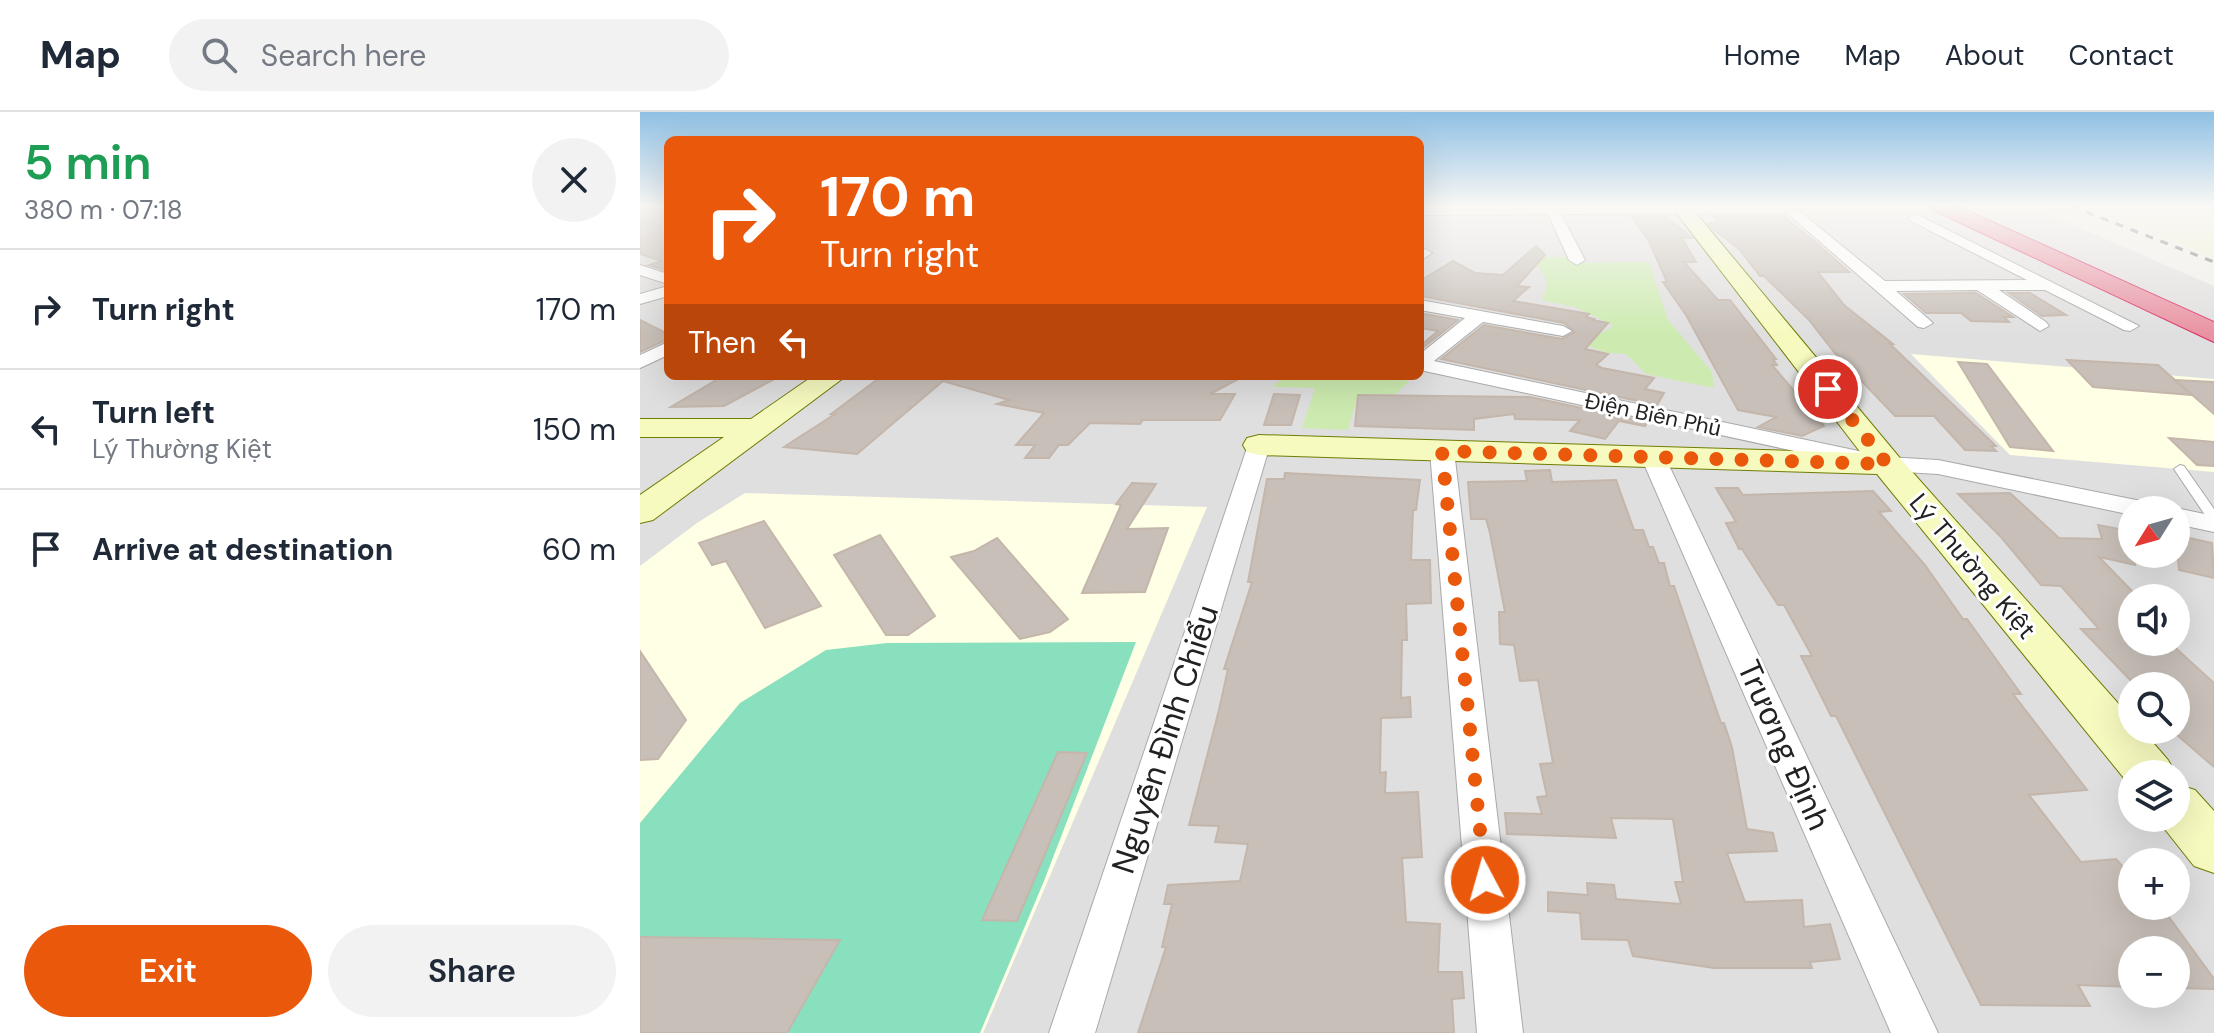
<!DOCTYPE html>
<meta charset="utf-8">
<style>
:root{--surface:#fff;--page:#f2f2f3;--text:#1f2937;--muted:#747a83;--line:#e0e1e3;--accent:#ea580c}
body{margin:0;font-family:"DM Sans",sans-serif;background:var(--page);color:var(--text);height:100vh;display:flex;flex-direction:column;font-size:30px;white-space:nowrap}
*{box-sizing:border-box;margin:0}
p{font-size:26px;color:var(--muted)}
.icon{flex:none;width:44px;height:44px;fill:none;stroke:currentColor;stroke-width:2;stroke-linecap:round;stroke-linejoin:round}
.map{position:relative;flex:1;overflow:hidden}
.side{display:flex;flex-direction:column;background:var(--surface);width:640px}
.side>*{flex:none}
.banner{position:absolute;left:24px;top:24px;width:760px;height:244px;border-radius:12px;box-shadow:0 8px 32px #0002;background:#ea580c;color:#fff;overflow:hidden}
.needle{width:52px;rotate:233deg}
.controls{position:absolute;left:1478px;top:384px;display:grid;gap:16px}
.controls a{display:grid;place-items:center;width:72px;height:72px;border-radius:50%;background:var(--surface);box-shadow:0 8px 32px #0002;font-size:40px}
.pin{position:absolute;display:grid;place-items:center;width:68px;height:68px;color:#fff;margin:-34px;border:4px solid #fff;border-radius:50%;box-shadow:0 2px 8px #0007}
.me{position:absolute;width:88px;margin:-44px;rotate:354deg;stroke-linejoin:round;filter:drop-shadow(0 0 6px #0008)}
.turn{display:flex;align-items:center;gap:28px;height:168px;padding:0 24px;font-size:36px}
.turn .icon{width:104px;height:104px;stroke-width:2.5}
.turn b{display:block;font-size:56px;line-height:68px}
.then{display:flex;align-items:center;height:76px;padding:0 24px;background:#0003;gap:16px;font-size:30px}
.round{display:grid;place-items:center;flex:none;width:84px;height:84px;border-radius:42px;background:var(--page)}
.summary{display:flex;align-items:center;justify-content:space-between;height:136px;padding:0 24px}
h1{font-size:48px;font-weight:600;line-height:60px;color:#1e9e55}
.cta{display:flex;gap:16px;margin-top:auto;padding:16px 24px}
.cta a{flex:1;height:92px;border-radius:48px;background:var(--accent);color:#fff;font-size:32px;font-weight:600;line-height:92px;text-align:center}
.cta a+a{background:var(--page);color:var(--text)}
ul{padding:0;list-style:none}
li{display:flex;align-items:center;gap:24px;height:120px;padding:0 24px;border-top:2px solid var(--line)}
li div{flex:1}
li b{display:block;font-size:30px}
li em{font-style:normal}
header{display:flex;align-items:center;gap:48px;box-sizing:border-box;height:112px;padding:0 40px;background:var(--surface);border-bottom:2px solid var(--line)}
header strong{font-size:38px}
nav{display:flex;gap:44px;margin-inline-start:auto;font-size:28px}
.search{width:560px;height:72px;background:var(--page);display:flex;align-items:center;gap:20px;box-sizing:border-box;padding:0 28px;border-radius:44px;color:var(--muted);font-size:30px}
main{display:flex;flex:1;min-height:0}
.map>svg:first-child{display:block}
.residential{fill:#e0dfdf;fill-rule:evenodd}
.education{fill:#ffffe5}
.farmland{fill:#eef0d5}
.grass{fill:#cdebb0}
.pitch{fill:#88e0be}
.building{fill:#c7bfb8;stroke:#c4b6ab;stroke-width:2}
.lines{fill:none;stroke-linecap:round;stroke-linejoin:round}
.lane-casing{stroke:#a9a9a9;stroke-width:2}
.street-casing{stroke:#a9a9a9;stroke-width:2}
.secondary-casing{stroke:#707d05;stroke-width:2}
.highway-casing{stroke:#dc2a67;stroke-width:2}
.lane{fill:#fff;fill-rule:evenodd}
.street{fill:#fff;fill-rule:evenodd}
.secondary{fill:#f7fabf;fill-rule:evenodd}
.highway{fill:#e892a2;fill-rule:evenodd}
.rail{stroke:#707070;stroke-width:3;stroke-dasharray:8 8;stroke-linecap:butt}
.route{stroke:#ea580c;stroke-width:14;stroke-dasharray:0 25.2}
.labels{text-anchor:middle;stroke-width:6;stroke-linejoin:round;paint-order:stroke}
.far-street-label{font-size:22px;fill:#222;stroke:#fff}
.street-label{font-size:26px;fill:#222;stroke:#fff}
.near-street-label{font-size:32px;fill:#222;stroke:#fff}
</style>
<header>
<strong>Map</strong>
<div class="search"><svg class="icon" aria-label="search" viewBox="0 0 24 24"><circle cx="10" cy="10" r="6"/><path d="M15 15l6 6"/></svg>Search here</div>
<nav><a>Home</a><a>Map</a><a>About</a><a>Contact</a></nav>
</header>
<main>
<section class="side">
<div class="summary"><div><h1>5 min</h1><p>380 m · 07:18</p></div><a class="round"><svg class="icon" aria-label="close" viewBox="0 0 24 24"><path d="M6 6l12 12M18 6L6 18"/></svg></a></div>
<ul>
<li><svg class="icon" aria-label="right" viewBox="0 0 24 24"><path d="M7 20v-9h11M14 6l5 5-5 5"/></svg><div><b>Turn right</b></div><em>170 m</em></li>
<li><svg class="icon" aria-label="left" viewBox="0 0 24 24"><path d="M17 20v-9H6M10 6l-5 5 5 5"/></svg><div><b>Turn left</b><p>Lý Thường Kiệt</p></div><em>150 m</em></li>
<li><svg class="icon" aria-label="arrive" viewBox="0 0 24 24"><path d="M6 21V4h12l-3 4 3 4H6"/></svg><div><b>Arrive at destination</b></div><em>60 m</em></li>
</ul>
<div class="cta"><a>Exit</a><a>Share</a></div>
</section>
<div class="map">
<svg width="1574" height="921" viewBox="0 0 1574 921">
<rect width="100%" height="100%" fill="#f2efe9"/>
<path class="residential" d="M0 94H28V264H780V94H1389L1574 174V921H0ZM1492 398H1536V442H1492ZM1492 486H1536V530H1492ZM1492 574H1536V618H1492ZM1492 662H1536V706H1492ZM1492 750H1536V794H1492ZM1492 838H1536V882H1492Z"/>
<g class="education">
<polygon points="1271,242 1574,267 1574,360 1370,343"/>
<polygon points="105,381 567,395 343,921 0,921 0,454 57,411"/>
</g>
<polygon class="farmland" points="1442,94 1574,94 1574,146 1528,128"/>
<g class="grass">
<path d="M891 145H930L937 151 1009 150 1028 208 1072 260 1074 276 1006 262 986 242 967 241 943 232 974 214 935 195 901 188C914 171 902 159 891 145Z"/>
<polygon points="646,264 757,264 769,270 755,282 718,283 708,318 662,316 675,276 632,275"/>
</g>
<polygon class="pitch" points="496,530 404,769 340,921 0,921 0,711 100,591 186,538 247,531"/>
<g class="building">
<polygon points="0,94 28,98 28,159 9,153 22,149 0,142"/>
<polygon points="1073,104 1143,104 1173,128 1209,160 1178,160 1204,193 1253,232 1250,232 1356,334 1351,334 1356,339 1325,338 1294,304 1255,304 1194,240 1169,208 1124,164 1120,164 1099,137 1071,115 1068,111 1077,111"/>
<polygon points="992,105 1027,105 1052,126 1042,126 1056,150 1044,150 1078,188 1090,188 1136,247 1133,247 1137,253 1132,253 1184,314 1162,324 1118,315 1136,305 1098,298 1046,203 1023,170 1027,170 1009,129"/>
<polygon points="896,134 905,143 877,174 889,175 873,189 949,202 946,205 954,207 952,208 968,211 945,237 968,242 956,253 962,256 1014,266 1005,277 1024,281 1017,293 801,247 844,213 922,227 935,220 924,211 780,184 780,169 813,149 835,161 863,163"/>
<polygon points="1336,181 1373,205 1364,205 1369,210 1331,209 1321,201 1286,201 1264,182"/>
<polygon points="1369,181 1390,181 1426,203 1402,204"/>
<polygon points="785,202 818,208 780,238 780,234 798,219 780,216 780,206"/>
<polygon points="0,208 28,222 28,227 0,240"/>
<polygon points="1427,248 1518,253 1552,283 1453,275"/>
<polygon points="1318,250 1347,252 1413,339 1370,335"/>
<polygon points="83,264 140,264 84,294 31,295"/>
<polygon points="242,264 604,264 570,282 595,282 580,308 503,308 500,312 450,311 428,333 419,333 409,346 385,346 395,333 376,333 404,301 357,292 369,288 303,269 217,342 144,335 195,302 191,302"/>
<polygon points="1535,268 1574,270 1574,302"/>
<polygon points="634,282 660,283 651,313 624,313"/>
<polygon points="718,283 890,285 1007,310 1005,314 979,309 965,327 930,319 940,308 875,307 874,302 834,307 834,318 715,314"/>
<polygon points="1529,326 1574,330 1574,354 1557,353"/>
<polygon points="910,358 912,370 976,368 994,418 1003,418 1009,435 1013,435 1019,451 1024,451 1030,474 1034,474 1081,611 1084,611 1092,635 1107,717 1133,721 1137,739 1087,741 1105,790 1162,788 1164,815 1190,812 1200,847 1170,850 1172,856 1074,856 993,844 988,828 942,827 940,801 908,799 908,780 948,783 947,771 974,773 976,787 1041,792 1035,770 1043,770 1033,707 971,706 976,726 867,722 865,701 902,702 897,685 907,684 900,652 913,651 898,568 880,569 874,533 860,532 859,500 865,500 850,421 846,407 831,407 828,370 887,369 885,359"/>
<polygon points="645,361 780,368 776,398 773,398 771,448 790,448 791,491 766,492 767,528 762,528 761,586 770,585 771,605 741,606 740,661 746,660 745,681 778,680 782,745 762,746 766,810 800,812 798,860 822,860 824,886 812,887 814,921 498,921 526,835 522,835 532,792 524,792 528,773 600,769 608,732 575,730 579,714 549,713 579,598 588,557 584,557 612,470 608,470 627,367 644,367"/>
<polygon points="492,371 516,372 487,417 528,416 505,480 442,481 481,393 476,392"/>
<polygon points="1076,376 1098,376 1103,383 1233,379 1251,399 1239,400 1285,453 1323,507 1327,507 1381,582 1373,582 1447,678 1389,683 1441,750 1476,747 1492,765 1492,802 1526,801 1574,867 1574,877 1536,876 1536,838 1492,838 1492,875 1438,873 1450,894 1341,893 1196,604 1191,604 1161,544 1172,544 1144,493 1138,493 1102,437 1099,437 1086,411 1096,410"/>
<polygon points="1370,381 1419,426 1462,427 1458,413 1485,418 1495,453 1459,445 1492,479 1492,530 1529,530 1574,571 1574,655 1536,622 1536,574 1496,574 1441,517 1459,517 1421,474 1401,473 1361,425 1318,382"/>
<polygon points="124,409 181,494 125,516 86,449 72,453 59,431"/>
<polygon points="240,423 295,504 268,523 246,523 194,443"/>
<polygon points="1536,423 1572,431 1574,466 1539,458"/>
<polygon points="357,426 428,507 410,520 380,527 311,445 334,439"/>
<polygon points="0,539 46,608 18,647 0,648"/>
<polygon points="418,640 447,641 377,809 342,808"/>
<polygon points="0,825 200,828 147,921 0,921"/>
</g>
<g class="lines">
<defs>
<polygon id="lane" points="1540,353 1544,354 1574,397 1574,410 1569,409 1534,357"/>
<g id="street">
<polygon points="1153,94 1245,169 1387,168 1271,109 1269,106 1276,102 1499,214 1490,219 1484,218 1405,178 1359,178 1406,210 1409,214 1400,219 1337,178 1256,179 1293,211 1284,216 1278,215 1147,101 921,102 945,148 937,153 929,148 908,102 780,103 780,95"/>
<polygon points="785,137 792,141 780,149 780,138"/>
<polygon points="0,153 28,162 28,172 0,163"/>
<polygon points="28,174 28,184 0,192 0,182"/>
<polygon points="780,188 923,214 932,219 923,224 843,210 794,249 1247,345 1298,348 1506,390 1515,393 1519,398 1492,398 1492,403 1298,362 1247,359 780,258 780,242 825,206 780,198"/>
<polygon points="28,230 28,243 0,256 0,243"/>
<polygon points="619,326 627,328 630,333 455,921 409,921 608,333 611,328"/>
<polygon points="802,332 810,334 814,339 883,921 837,921 790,339 794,334"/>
<polygon points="1013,338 1021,340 1025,345 1298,921 1251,921 1001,345 1005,340"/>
<polygon points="1536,396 1574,404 1574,420 1536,412 1536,398 1529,398"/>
</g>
<g id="secondary">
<polygon points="1031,94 1050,94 1259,345 1492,607 1492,618 1502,618 1528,648 1536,662 1492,662 1492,676 1237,362 619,343 607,340 603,333 607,326 619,323 1221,341"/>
<polygon points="173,264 206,264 13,408 0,411 0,383 84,325 0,325 0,307 111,307"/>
<polygon points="1536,672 1555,678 1574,699 1574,761 1554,754 1516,706 1536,706"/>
</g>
<polygon id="highway" points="1290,94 1317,94 1574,210 1574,230 1293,98"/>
</defs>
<use href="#lane" class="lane-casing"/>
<use href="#street" class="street-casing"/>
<use href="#secondary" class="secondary-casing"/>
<use href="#highway" class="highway-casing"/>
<use href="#lane" class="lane"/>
<use href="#street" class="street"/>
<use href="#secondary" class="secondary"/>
<use href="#highway" class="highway"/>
<polyline class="rail" points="1431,94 1574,150"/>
</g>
<linearGradient id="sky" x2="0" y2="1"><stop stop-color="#8fc0e4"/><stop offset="0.42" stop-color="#f9f8f5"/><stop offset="1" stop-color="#f9f8f5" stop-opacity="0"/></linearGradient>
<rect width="1574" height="223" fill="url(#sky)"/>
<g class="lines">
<polyline class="route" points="845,768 802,339 1247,352 1188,277"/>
</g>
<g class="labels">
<g class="far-street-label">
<text transform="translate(1013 302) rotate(12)" y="8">Điện Biên Phủ</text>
</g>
<g class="street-label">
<text transform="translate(1333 454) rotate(50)" y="9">Lý Thường Kiệt</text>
</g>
<g class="near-street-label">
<text transform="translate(525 627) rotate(-72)" y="11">Nguyễn Đình Chiểu</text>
<text transform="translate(1144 633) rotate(66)" y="11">Trương Định</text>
</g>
</g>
</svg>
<div class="controls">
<a><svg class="needle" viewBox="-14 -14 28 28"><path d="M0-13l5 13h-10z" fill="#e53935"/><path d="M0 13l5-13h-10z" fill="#747a83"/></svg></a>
<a><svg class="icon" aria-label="sound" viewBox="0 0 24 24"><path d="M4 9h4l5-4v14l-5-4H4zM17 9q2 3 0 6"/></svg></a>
<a><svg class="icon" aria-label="search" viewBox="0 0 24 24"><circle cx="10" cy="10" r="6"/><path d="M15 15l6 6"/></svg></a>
<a><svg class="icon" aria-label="layers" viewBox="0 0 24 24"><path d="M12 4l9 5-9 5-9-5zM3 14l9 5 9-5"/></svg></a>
<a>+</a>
<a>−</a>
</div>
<div class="pin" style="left:1188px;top:277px;background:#d93025"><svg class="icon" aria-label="arrive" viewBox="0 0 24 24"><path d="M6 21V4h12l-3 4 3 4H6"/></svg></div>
<svg class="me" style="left:845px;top:768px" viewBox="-20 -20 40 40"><circle r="17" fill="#ea580c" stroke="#fff" stroke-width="3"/><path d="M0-11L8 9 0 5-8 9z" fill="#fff"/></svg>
<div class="banner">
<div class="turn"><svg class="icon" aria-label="right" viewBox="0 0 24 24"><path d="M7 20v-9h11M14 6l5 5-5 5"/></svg><div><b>170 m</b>Turn right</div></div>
<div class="then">Then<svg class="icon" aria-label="left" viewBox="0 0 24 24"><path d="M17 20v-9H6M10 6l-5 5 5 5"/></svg></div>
</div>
</div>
</main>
